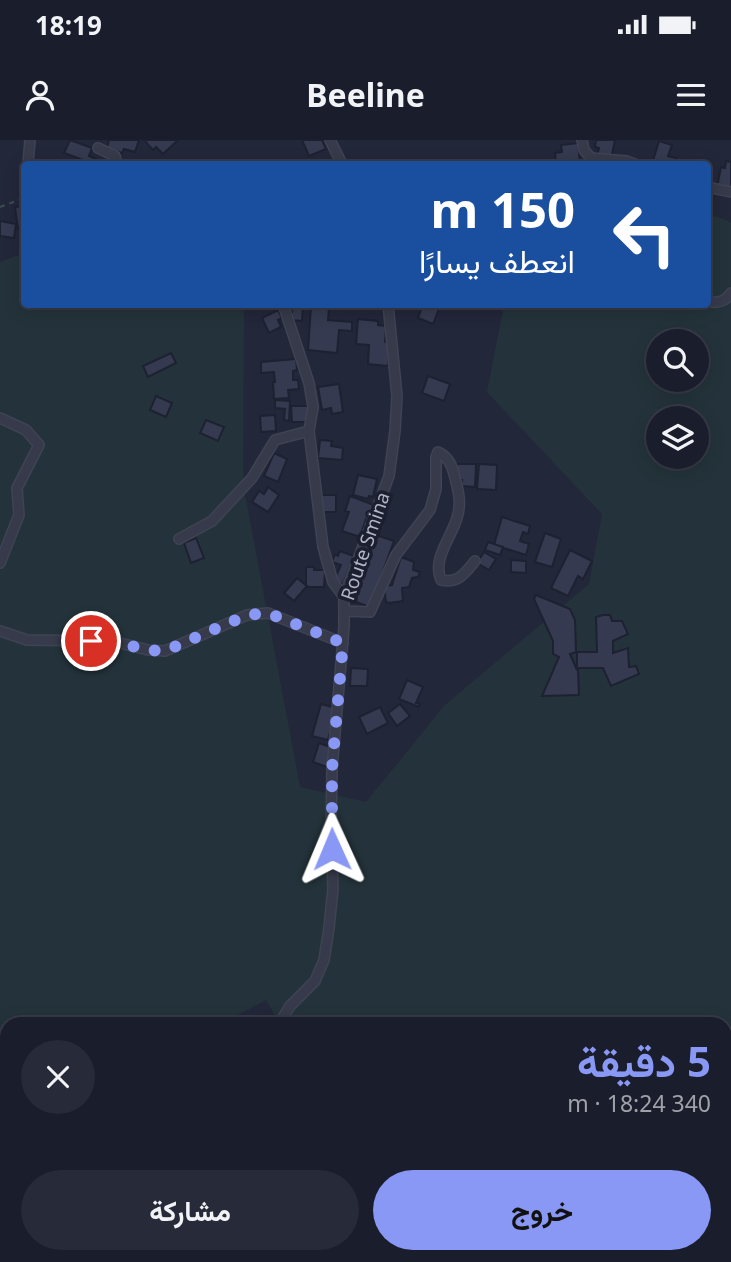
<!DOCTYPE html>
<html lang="ar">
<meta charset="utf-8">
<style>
:root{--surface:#1a1d2c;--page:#272a38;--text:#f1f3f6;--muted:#9fa2a9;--line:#383b48;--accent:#8898f4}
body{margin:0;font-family:"Noto Sans",Vazirmatn,sans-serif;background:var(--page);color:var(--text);direction:rtl;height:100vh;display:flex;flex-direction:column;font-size:26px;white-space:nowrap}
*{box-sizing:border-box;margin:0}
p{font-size:23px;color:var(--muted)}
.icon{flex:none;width:38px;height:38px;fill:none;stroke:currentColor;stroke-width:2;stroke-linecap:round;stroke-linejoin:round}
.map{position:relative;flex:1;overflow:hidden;direction:ltr}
.drawer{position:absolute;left:0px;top:877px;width:732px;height:247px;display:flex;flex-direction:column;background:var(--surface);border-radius:21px 21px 0 0;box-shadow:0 4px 18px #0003,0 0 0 2px var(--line);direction:rtl}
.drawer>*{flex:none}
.hud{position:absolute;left:21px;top:21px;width:690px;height:147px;border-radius:7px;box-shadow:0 4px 18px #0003,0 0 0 2px var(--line);direction:rtl;background:#1a4fa0;color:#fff;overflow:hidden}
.tools{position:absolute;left:646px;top:189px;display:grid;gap:14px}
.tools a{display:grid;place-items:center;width:63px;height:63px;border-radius:50%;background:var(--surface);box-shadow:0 4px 18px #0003,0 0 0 2px var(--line);font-size:35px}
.pin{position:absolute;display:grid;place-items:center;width:60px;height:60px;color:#fff;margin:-30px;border:4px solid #fff;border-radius:50%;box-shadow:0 2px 7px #0007}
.me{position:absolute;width:77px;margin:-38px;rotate:359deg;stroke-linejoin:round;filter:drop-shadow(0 0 5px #0008)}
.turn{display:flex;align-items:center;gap:24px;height:147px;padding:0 21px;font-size:32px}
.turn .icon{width:91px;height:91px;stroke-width:2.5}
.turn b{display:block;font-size:49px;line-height:60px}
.round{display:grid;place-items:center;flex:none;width:74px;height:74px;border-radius:37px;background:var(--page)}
.summary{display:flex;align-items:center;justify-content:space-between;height:119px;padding:0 21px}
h1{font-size:42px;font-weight:700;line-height:52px;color:var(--accent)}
.button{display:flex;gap:14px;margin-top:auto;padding:14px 21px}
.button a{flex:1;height:80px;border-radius:42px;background:var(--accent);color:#111;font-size:28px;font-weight:700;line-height:80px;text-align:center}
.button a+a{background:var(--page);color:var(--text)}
.status{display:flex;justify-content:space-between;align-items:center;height:49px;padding:0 35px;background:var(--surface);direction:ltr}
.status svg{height:19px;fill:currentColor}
header{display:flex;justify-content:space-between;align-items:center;height:91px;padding:0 21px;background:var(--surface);font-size:32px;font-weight:700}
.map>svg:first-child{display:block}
.green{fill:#24333b;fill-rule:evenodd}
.building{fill:#353a50;stroke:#1d2131;stroke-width:2}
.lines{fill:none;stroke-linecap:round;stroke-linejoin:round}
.street-casing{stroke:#3f4353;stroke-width:12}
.primary-casing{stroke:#3f4353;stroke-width:18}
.path{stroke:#3d4c53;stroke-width:2;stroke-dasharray:5 5;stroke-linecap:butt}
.street{stroke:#363a4a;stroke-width:9}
.primary{stroke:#54586a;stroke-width:14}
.route{stroke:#8898f4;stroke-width:12;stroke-dasharray:0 21.6}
.labels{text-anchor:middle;stroke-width:7;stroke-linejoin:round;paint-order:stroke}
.street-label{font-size:19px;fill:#b1b4c6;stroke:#1b1f2f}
</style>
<div class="status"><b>18:19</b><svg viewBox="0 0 49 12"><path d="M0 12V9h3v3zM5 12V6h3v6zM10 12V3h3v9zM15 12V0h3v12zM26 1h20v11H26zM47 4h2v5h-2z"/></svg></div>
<header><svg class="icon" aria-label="menu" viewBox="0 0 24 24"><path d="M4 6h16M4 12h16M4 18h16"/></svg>Beeline<svg class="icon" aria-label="person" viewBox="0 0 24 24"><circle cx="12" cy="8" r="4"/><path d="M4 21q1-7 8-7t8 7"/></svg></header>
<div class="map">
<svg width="731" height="1122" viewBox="0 0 731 1122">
<rect width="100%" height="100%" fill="#23273a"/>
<g class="green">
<path d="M707 74 726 80 731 83V938L725 947 724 884H280L266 860 221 884H7V911L0 917V122L24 113V164L244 165 243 344 300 647 366 662 445 565 589 444 602 374 487 252 504 165 707 164ZM658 201H696V240H658ZM658 278H696V317H658Z"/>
<polygon points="359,1116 602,1116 602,1117 598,1122 355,1122"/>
</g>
<g class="building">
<polygon points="70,0 92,8 89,16 96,19 94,24 64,13"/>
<polygon points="109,0 139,0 135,12 124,9 122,13 107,8"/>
<polygon points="144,0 178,0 163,14 156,7 153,10"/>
<polygon points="302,0 322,0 326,9 309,16"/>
<polygon points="596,0 615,0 611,19 597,16 599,8 595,7"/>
<polygon points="659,1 672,5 668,16 676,18 674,24 652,24"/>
<polygon points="578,3 580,23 556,24 555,13 562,12 561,5"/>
<polygon points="726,21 731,22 731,49 717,47 721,27 725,28"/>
<polygon points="24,66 24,88 18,89 15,67"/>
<polygon points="0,81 16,84 14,98 0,96"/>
<polygon points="293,164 303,164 302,181 291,180"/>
<polygon points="423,164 441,164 433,184 418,178"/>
<polygon points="311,166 329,167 328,180 352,182 352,191 339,190 337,213 308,210"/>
<polygon points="278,170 282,178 278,180 281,187 269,193 262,178"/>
<polygon points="358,179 378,181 378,185 386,186 385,202 390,203 388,226 368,224 369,205 356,204"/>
<polygon points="171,213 176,223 148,237 143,226"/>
<polygon points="296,219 297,230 293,231 293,240 298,240 299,249 288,250 289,258 274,259 273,242 275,242 274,232 261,233 261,222"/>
<polygon points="428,236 450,244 444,261 422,253"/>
<polygon points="339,244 343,272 332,274 331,268 322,270 318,247"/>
<polygon points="156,256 172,263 166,277 150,270"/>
<polygon points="275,260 290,261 289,281 284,280 285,269 275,268"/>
<polygon points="291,266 308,266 308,282 292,282"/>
<polygon points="275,275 276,291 261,292 260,276"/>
<polygon points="206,280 224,287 218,301 200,293"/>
<polygon points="320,300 332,301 331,306 343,308 342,320 318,318"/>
<polygon points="274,313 287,319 278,342 264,336"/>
<polygon points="457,324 476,324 475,347 461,346 462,340 457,340"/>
<polygon points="479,324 497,325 496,350 477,349"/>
<polygon points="358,335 377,339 373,357 369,356 368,359 353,355"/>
<polygon points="268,347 279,355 268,372 252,362 259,351 264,354"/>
<polygon points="321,355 336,355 336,372 322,372"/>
<polygon points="350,356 374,365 368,380 366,379 360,397 342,391 349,372 345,371"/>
<polygon points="502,377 530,386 528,394 523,392 520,401 529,404 526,415 494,405"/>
<polygon points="545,393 561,399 552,427 535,422"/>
<polygon points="376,395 394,401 370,467 353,461"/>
<polygon points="196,398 204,418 191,423 184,403"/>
<polygon points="488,402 503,407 500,415 485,410"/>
<polygon points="570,410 592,421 583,439 578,436 568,456 551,448"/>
<polygon points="340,411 354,416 343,444 334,440 341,425 332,422 335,414 338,416"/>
<polygon points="484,412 496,419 489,430 477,423"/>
<polygon points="401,417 414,422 413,430 420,432 418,437 412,438 409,447 402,448 403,461 389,463 386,462 384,448 385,446 392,445"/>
<polygon points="511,420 526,421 526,433 511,432"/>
<polygon points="306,427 314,427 314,430 325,430 324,447 306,447"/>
<polygon points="297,438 307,446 294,461 284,453"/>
<polygon points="536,455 570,469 575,480 576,512 570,514 577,530 577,512 597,512 596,477 603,475 610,475 612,481 622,481 628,494 613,501 613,513 628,508 629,527 636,526 639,534 611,546 603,528 578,528 579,555 542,556 559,517 553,514 553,501 534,459"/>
<polygon points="351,528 368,529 367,546 350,546"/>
<polygon points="407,540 423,547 416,563 420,564 419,567 399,559"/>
<polygon points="321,564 336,568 328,600 312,596"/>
<polygon points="400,564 410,576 397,586 388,573"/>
<polygon points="380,567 388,583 367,594 359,577"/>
<polygon points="319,603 333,608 327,627 313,622"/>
<polygon points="4,954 7,957 7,981 3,986 0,984 0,959"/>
<polygon points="3,993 7,996 7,1016 0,1010 0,997"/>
<polygon points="7,1066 7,1091 0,1095 0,1069"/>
<polygon points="2,1103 7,1111 7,1116 32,1116 36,1122 0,1122 0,1105"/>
<polygon points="50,1116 73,1116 68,1122 46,1122"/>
</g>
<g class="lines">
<defs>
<g id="street">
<polyline points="330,0 342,24"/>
<polyline points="582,0 584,10 591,18 627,21 635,24"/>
<polyline points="98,8 115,16 117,24"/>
<polyline points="28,24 30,0"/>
<polyline points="707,47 731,52"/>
<path d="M707 161C717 164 726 161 731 153"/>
<polyline points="283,164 309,243 313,267 309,291 323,407 333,442 344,457"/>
<polyline points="0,278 26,290 39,305 17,348 19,375 0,423"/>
<polyline points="179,399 212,381 252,338 275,300 309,291"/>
<path d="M344 471 370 472 396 415 430 370 436 349V317L438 312C447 316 452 325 454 334 458 349 462 362 457 378 451 398 432 419 441 440 458 444 465 433 475 421"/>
<polyline points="0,491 27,500 112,501 148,510 165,511 247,475 268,473 343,503"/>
<polyline points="279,884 290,866 315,841 324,820 329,788 333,749 331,690 332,629 344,487 344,457 389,336 395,291 397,256 388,164"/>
<polyline points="0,1100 7,1096"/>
<polyline points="270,1116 276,1122"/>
<polyline points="40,1122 43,1116"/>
<polyline points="118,1122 121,1116"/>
<polyline points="132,1122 136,1116"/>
<polyline points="311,1122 317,1119"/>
</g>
<g id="primary">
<polyline points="724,1064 731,1055"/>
<polyline points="683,1122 687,1116"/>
</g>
</defs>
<use href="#street" class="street-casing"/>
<use href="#primary" class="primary-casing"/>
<polyline class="path" points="0,67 24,58"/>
<use href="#street" class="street"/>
<use href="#primary" class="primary"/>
</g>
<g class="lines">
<polyline class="route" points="91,501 112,501 148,510 165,511 247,475 268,473 343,503 332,629 332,709"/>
</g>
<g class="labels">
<g class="street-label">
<text transform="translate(365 406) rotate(-71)" y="7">Route Smina</text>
</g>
</g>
</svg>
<div class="tools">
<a><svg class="icon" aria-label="search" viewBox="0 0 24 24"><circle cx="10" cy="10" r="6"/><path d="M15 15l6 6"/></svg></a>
<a><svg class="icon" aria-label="layers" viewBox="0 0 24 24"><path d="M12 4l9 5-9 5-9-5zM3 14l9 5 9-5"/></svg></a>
</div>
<div class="pin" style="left:91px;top:501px;background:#d93025"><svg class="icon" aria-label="arrive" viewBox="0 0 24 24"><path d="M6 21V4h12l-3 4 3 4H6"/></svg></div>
<svg class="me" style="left:332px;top:709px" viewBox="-20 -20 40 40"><path d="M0-17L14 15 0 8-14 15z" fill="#8898f4" stroke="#fff" stroke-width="4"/></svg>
<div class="hud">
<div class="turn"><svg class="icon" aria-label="left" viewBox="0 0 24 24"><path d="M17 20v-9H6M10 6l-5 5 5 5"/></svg><div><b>150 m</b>انعطف يسارًا</div></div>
</div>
<section class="drawer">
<div class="summary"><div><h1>5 دقيقة</h1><p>340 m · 18:24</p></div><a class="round"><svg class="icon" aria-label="close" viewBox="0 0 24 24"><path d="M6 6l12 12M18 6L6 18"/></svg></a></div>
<div class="button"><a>خروج</a><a>مشاركة</a></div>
</section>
</div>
